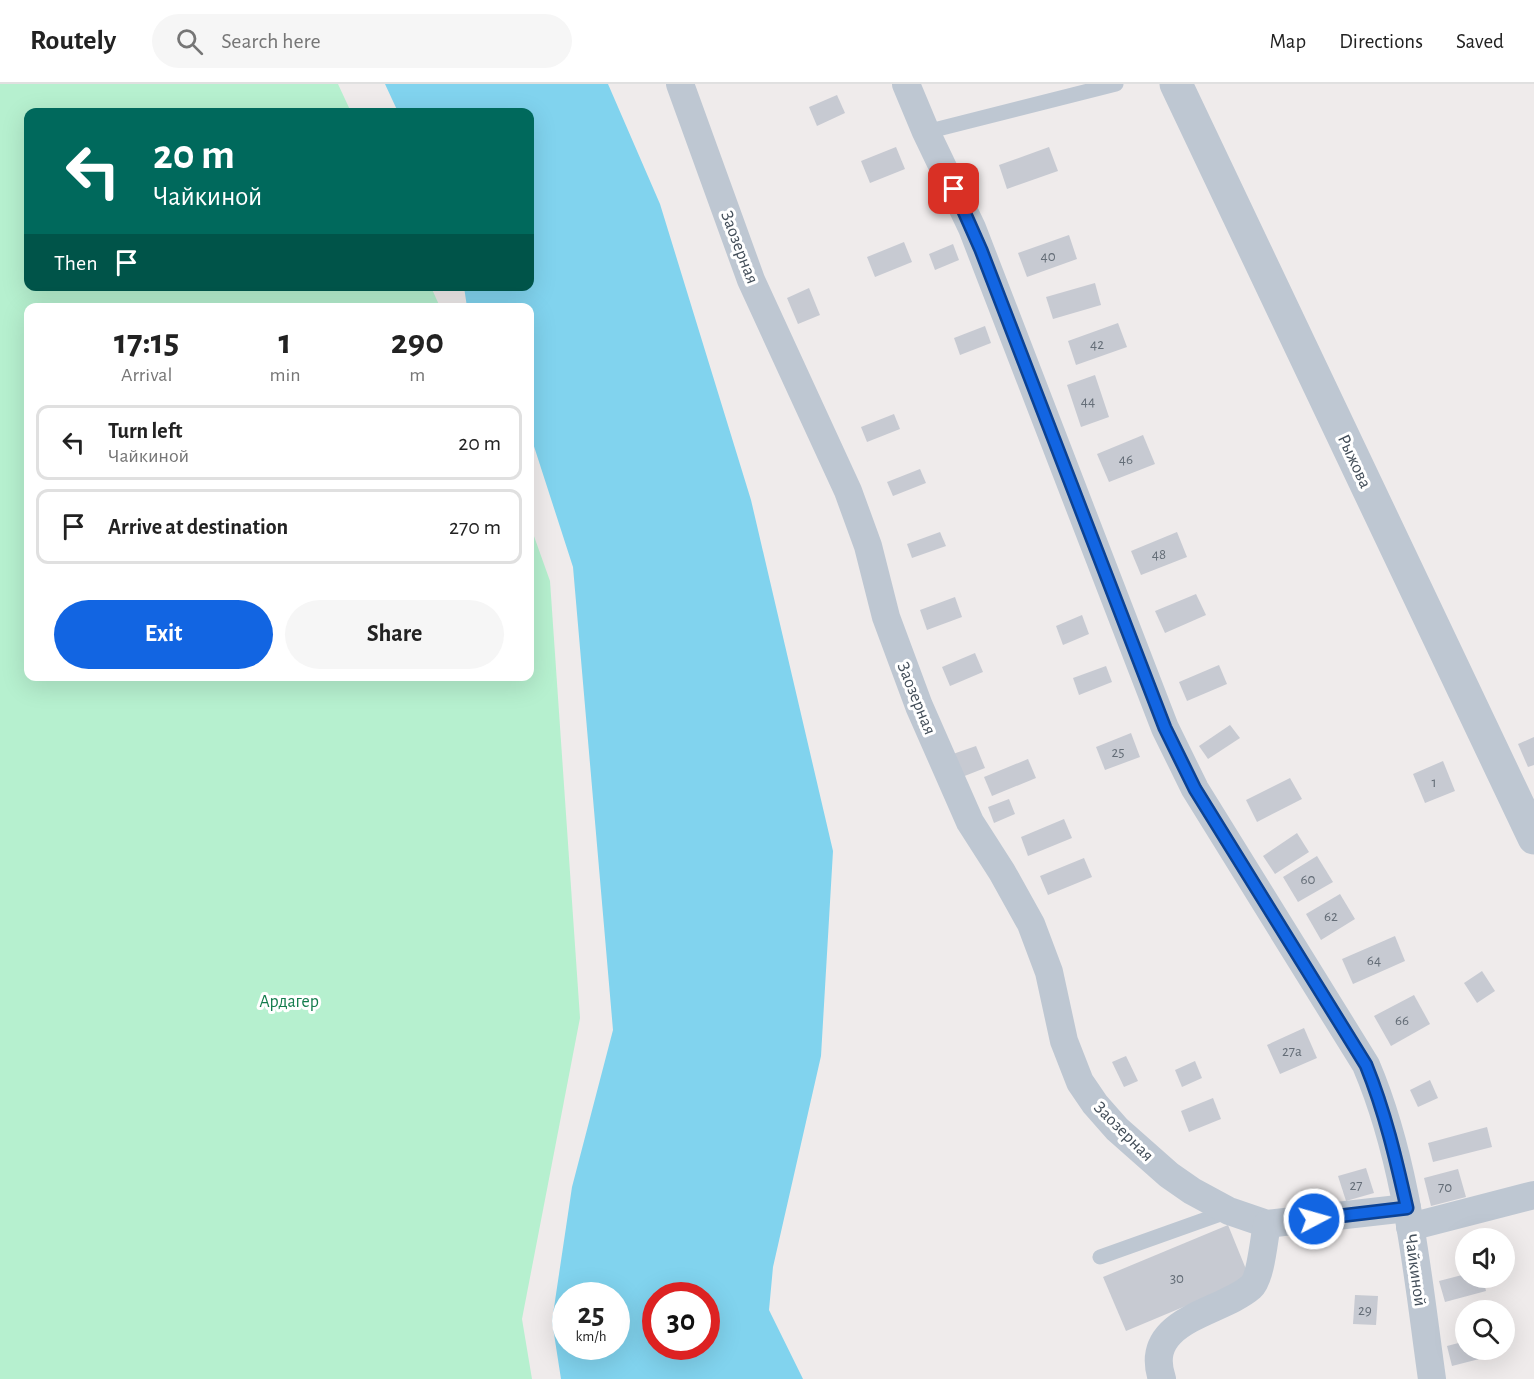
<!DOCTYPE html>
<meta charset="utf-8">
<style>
:root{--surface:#fff;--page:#f6f6f6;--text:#222;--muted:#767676;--line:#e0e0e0;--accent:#1265e2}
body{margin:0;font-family:"Alegreya Sans",sans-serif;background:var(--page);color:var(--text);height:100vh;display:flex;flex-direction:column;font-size:22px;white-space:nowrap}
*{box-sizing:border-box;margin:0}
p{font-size:20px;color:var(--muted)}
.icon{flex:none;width:33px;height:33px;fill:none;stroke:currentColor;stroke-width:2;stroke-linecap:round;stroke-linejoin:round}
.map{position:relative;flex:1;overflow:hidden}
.sheet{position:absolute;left:24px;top:219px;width:510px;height:378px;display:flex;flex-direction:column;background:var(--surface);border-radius:12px;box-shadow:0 6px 24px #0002}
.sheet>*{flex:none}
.guide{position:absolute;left:24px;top:24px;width:510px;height:183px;border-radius:12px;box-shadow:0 6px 24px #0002;background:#00695c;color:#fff;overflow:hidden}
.buttons{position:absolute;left:1455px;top:1144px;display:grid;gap:12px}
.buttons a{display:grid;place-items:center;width:60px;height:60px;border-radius:50%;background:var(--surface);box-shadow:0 6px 24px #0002;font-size:30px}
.speed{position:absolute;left:552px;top:1198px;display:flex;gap:12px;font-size:30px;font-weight:700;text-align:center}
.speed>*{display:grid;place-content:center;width:78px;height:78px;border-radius:50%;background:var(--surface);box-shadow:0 6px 24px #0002;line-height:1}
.speed small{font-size:15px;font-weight:400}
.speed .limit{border:9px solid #d22;background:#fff;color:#111}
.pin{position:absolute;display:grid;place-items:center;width:51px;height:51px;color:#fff;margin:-26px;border-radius:12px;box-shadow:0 3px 9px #0006}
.me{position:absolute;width:66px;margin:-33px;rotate:84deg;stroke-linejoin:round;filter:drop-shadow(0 0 4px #0008)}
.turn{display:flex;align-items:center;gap:21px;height:126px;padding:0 30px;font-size:27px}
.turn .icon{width:78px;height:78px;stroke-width:2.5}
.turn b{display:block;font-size:42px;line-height:51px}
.then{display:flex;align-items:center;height:57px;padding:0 30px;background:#0003;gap:12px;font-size:22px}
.eta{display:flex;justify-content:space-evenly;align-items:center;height:102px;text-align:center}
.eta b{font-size:36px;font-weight:700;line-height:42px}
.primary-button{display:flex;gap:12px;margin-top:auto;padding:12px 30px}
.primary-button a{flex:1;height:69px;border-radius:36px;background:var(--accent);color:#fff;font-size:24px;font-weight:700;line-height:69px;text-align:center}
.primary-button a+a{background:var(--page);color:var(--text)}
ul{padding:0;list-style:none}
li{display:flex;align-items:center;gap:18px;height:75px;margin:0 12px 9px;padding:0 18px;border:3px solid var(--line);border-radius:12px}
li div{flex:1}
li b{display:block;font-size:22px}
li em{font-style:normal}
header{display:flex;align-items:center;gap:36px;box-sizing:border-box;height:84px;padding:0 30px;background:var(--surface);border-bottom:2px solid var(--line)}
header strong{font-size:28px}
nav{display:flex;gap:33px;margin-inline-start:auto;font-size:21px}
.search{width:420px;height:54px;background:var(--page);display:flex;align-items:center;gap:15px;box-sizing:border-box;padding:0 21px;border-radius:33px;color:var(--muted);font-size:22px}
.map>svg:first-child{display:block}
.green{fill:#b6f0cf}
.water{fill:#81d3ee;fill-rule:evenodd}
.building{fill:#c7cad2}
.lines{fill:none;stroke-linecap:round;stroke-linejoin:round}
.service{stroke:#bec7d2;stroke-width:15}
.minor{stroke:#bec7d2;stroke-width:28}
.tertiary{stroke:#bec7d2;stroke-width:33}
.route-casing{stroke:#0c4293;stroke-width:15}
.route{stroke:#1265e2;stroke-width:10}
.labels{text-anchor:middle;stroke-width:6;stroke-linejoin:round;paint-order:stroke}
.number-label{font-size:15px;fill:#646d77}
.street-label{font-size:18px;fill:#434e59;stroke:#fff}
.park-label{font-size:18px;fill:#137c4c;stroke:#fff}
</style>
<header>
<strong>Routely</strong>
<div class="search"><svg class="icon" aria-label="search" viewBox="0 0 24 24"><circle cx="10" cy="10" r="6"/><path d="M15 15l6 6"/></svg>Search here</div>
<nav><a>Map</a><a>Directions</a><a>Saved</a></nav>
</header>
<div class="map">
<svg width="1534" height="1295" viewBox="0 0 1534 1295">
<rect width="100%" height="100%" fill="#efebeb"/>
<polygon class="green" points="0,0 338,0 351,28 28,28 28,202 431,203 440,223 28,224 28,592 530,592 530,441 550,497 580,934 522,1235 532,1295 0,1295"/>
<path class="water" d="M385 0H608L660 120 751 416 833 767 821 972 773 1183 769 1226 803 1295H561L552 1237 572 1103 613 946 573 483 530 350V224L467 223 464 203 530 202V28H398ZM566 1212H616V1263H566ZM656 1212H706V1263H656Z"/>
<g class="building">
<polygon points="837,11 845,29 817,42 809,23"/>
<polygon points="896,63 905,85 870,99 861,77"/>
<polygon points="1049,63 1058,87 1007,105 999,81"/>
<polygon points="1069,151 1077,175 1027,193 1018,169"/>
<polygon points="904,158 912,178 875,193 867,173"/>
<polygon points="953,160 959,176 935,186 929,170"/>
<polygon points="1095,199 1101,221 1053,235 1046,213"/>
<polygon points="809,204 820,231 798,240 787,214"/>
<polygon points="1118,239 1127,263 1076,281 1068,257"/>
<polygon points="985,242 991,259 960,271 954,254"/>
<polygon points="1095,291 1109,333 1081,343 1067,301"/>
<polygon points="894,330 900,345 867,358 861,343"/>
<polygon points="1143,351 1155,380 1109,398 1097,370"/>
<polygon points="920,385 926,399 893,412 887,398"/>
<polygon points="940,448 946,462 912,474 907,460"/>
<polygon points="1177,448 1187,473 1141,491 1131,467"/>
<polygon points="1196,510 1206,531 1165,549 1155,527"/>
<polygon points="955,513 962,533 927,546 920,526"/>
<polygon points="1082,531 1089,550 1063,561 1056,542"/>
<polygon points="975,569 983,588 950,602 942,583"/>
<polygon points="1219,581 1227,600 1187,617 1179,598"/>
<polygon points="1106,582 1112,598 1079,611 1073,594"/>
<polygon points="1230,641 1240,654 1208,675 1199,662"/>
<polygon points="1131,649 1140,673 1105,686 1096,663"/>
<polygon points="1534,653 1534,681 1528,683 1518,660"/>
<polygon points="976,662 985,684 962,693 953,670"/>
<polygon points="1028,675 1036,694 992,712 984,693"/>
<polygon points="1443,677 1455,707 1425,719 1413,690"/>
<polygon points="1290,694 1302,715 1257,738 1246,716"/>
<polygon points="1009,715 1015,730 994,739 988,723"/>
<polygon points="1064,735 1072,754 1028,772 1021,753"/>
<polygon points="1297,749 1309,768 1275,790 1263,772"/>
<polygon points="1317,772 1333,798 1298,818 1283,793"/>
<polygon points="1084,774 1092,793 1048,811 1040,792"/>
<polygon points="1340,810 1355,835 1321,856 1306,830"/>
<polygon points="1395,852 1405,877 1353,900 1342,875"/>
<polygon points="1482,887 1495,907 1477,919 1464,899"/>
<polygon points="1414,911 1430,940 1391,962 1374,932"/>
<polygon points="1304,944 1317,974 1280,990 1267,961"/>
<polygon points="1126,972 1138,997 1124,1003 1112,978"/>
<polygon points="1195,977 1202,994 1182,1003 1175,986"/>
<polygon points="1430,996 1438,1014 1418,1023 1410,1006"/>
<polygon points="1213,1014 1221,1035 1189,1048 1181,1027"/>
<polygon points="1487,1043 1492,1063 1433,1078 1428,1059"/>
<polygon points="1366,1084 1374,1109 1346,1117 1338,1092"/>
<polygon points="1458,1085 1466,1113 1431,1122 1424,1094"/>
<polygon points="1228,1141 1250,1195 1126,1247 1103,1193"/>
<polygon points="1466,1190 1466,1194 1483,1194 1486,1207 1445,1218 1439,1197"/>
<polygon points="1355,1211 1378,1212 1376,1241 1353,1240"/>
<polygon points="1466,1257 1466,1266 1485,1266 1487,1273 1452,1282 1447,1262"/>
</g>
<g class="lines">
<g class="service">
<polyline points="926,48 1116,0"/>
<polyline points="1100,1173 1229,1127"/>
</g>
<g class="minor">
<polyline points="680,0 751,196 848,407 868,462 886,533 919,622 970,738 1002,788 1031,840 1049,888 1064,957 1080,998 1095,1020 1117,1045 1169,1091 1192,1107 1229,1127 1267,1140 1407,1124"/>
<path d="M906 0 926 48 972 144 1165 644 1195 705 1366 981C1408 1080 1417 1189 1432 1295"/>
<polyline points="1410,1143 1534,1111"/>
<path d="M1162 1295C1142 1235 1220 1230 1251 1203 1261 1194 1264 1154 1267 1140"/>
</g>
<polyline class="tertiary" points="1176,0 1534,754"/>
</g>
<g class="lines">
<defs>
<path id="route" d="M954 105 981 166 1165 644 1195 705 1366 981C1385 1028 1396 1075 1407 1124L1314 1135"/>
</defs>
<use href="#route" class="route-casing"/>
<use href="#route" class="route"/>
</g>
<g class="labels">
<g class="number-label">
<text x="1048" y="177">40</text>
<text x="1097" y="265">42</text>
<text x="1088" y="322">44</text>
<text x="1126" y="380">46</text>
<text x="1159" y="475">48</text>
<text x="1118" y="673">25</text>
<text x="1434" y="703">1</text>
<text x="1308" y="800">60</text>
<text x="1331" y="837">62</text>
<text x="1374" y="881">64</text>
<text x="1402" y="941">66</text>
<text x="1292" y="972">27а</text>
<text x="1356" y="1106">27</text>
<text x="1445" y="1108">70</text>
<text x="1177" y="1199">30</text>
<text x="1365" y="1231">29</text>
</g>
<g class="street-label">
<text transform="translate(740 163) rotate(69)" y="6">Заозерная</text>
<text transform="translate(1355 377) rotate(65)" y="6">Рыжова</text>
<text transform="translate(917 614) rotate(68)" y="6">Заозерная</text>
<text transform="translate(1124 1047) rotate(45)" y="6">Заозерная</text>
<text transform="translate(1416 1186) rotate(82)" y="6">Чайкиной</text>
</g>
<g class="park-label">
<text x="289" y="923">Ардагер</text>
</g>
</g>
</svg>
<div class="buttons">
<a><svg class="icon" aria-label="sound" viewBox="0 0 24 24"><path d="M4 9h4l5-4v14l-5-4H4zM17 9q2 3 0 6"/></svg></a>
<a><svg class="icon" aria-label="search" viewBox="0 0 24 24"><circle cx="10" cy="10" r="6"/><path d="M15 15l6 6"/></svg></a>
</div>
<div class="speed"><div>25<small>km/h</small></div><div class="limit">30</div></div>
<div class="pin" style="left:954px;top:105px;background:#d93025"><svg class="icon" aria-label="arrive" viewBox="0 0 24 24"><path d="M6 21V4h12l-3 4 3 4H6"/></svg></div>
<svg class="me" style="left:1314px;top:1135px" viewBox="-20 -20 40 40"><circle r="17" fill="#1265e2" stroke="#fff" stroke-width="3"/><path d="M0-11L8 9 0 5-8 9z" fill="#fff"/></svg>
<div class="guide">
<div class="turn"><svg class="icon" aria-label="left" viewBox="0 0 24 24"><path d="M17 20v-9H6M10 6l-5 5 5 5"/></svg><div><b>20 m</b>Чайкиной</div></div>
<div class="then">Then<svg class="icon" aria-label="arrive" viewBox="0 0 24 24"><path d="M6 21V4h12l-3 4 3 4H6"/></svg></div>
</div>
<section class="sheet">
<div class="eta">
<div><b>17:15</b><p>Arrival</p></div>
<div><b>1</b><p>min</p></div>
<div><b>290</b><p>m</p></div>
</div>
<ul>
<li><svg class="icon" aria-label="left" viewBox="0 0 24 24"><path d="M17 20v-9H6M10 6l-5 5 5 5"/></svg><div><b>Turn left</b><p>Чайкиной</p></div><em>20 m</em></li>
<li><svg class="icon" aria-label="arrive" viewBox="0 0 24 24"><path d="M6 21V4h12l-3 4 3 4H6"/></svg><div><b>Arrive at destination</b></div><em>270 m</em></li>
</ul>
<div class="primary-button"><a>Exit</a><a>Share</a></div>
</section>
</div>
